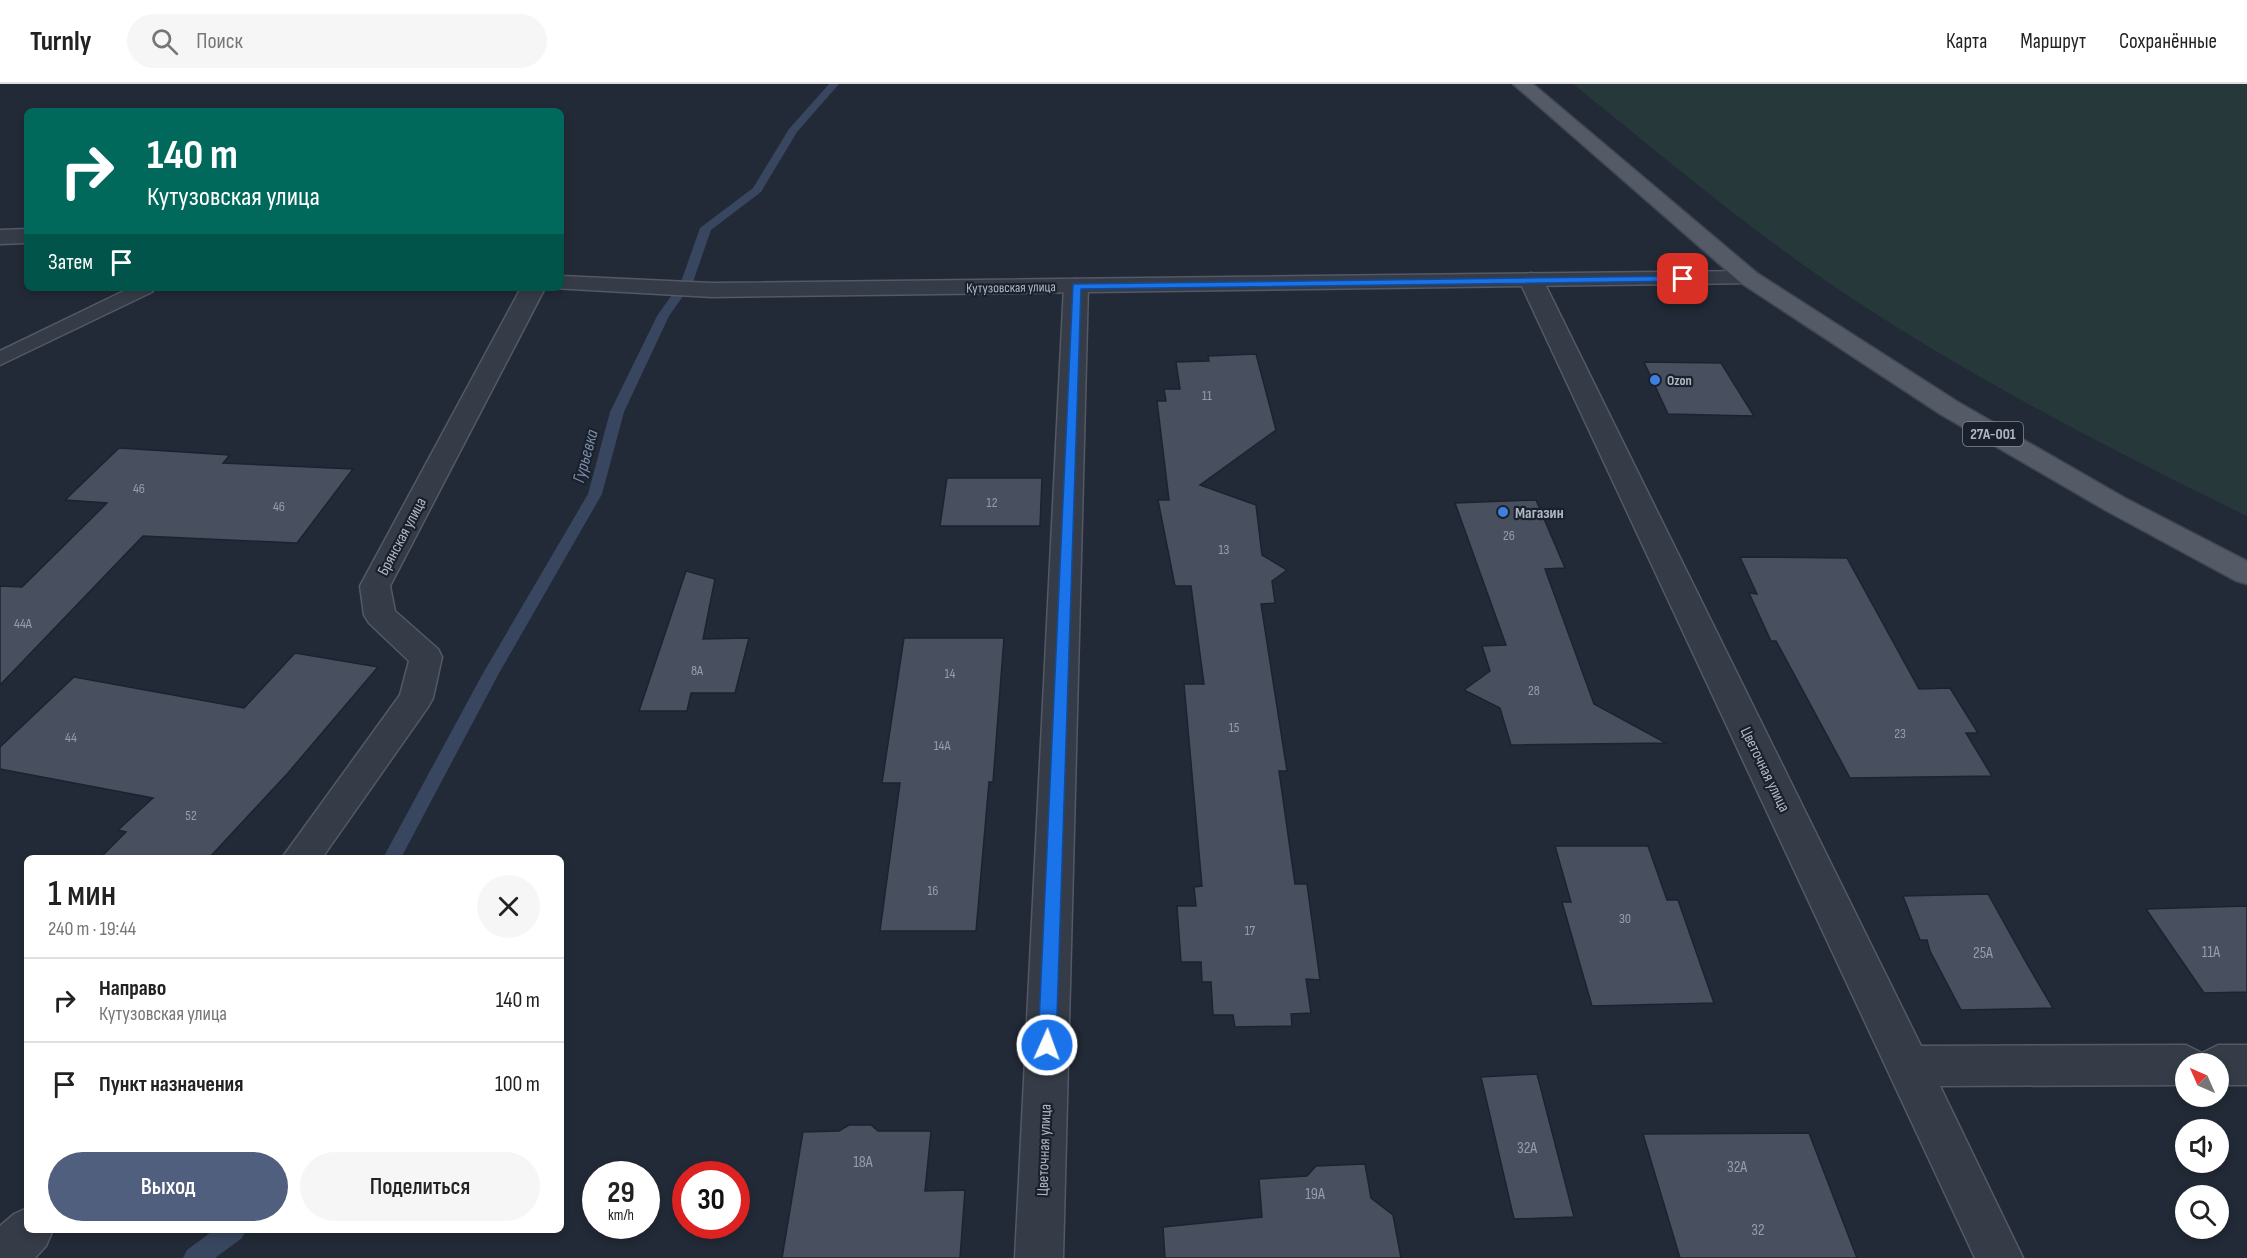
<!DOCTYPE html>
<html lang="ru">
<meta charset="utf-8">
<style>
:root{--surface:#fff;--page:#f6f6f6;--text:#222;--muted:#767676;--line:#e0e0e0;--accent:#515f7e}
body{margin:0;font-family:"Sofia Sans Condensed",sans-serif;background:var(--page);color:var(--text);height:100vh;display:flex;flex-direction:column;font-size:22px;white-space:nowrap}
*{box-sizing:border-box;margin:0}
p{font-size:20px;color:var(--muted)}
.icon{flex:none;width:33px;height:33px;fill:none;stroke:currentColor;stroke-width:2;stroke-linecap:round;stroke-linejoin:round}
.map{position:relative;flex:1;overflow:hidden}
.sheet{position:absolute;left:24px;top:771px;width:540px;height:378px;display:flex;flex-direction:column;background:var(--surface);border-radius:9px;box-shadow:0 3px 9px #0003}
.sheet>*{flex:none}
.guide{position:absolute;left:24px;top:24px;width:540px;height:183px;border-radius:9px;box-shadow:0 3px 9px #0003;background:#00695c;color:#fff;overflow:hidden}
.needle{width:39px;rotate:315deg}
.tools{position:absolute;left:2175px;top:969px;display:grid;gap:12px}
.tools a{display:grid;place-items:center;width:54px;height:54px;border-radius:50%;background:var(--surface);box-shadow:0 3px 9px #0003;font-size:30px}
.speed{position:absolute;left:582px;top:1077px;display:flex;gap:12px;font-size:30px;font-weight:700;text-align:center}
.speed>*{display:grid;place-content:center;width:78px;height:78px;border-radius:50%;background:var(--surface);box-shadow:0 3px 9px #0003;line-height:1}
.speed small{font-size:15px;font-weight:400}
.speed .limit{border:9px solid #d22;background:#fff;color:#111}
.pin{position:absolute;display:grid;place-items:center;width:51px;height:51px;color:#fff;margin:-26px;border-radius:12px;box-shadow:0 3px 9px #0006}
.me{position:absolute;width:66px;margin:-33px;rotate:2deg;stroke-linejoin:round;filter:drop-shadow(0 0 4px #0008)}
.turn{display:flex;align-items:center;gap:21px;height:126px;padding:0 24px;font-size:27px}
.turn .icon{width:78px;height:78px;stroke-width:2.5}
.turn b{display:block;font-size:42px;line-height:51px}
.then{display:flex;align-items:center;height:57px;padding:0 24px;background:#0003;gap:12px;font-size:22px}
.round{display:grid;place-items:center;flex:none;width:63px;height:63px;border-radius:32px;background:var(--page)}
.headline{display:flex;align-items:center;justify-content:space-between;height:102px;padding:0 24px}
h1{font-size:36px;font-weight:600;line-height:45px}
.action{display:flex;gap:12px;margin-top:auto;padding:12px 24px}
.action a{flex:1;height:69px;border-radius:36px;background:var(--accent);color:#fff;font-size:24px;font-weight:600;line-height:69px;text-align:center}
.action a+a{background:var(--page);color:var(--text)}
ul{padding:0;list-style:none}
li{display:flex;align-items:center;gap:18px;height:84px;padding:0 24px;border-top:2px solid var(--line)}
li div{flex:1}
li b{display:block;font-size:22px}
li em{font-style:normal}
header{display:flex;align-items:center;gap:36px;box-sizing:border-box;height:84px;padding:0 30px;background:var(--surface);border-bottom:2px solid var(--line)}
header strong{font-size:28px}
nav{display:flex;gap:33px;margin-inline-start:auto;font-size:21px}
.search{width:420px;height:54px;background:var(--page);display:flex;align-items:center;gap:15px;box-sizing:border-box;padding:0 21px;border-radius:33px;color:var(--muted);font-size:22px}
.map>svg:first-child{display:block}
.green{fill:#27383a}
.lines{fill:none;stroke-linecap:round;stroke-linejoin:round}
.stream{fill:#39465f;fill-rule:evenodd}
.building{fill:#48505f;stroke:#1d232e;stroke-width:1.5}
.service-casing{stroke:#535965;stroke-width:3}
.minor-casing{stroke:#535965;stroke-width:3}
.tertiary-casing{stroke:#535965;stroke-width:3}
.primary-casing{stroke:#3f4551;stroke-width:3}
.service{fill:#363c47;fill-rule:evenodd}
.minor{fill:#363c47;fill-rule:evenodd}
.tertiary{fill:#363c47;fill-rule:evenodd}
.primary{fill:#545b67;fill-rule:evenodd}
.route{fill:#1a73e8;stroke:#114b97;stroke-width:1.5}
.shop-dot{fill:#3f7fe0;stroke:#1b212c;stroke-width:2}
.labels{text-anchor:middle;stroke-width:4.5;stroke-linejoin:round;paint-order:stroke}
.far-street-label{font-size:14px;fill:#b0b6c4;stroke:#1b212c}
.far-poi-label{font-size:14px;font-weight:bold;fill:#b0b6c4;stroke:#1b212c;text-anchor:start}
.number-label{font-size:14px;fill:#969cab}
.shield{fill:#1b212c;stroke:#838996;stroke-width:1.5}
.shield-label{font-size:15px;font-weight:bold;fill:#b0b6c4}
.poi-label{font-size:16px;font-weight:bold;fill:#b0b6c4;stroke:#1b212c;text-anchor:start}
.street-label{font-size:16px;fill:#b0b6c4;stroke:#1b212c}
.near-number-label{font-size:16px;fill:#969cab}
.water-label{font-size:18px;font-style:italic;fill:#7b8caa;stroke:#1b212c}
</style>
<header>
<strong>Turnly</strong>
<div class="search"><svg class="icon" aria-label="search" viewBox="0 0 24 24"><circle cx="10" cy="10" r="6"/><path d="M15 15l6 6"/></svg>Поиск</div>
<nav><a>Карта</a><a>Маршрут</a><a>Сохранённые</a></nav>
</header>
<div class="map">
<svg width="2247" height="1174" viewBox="0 0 2247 1174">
<rect width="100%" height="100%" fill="#222a37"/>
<path class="green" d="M1573 0H2247V432C2112 366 1975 296 1850 213 1753 149 1664 73 1573 0Z"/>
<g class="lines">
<g class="stream">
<polygon points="829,0 839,0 797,48 761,108 711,146 693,198 669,232 624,328 602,410 498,591 401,774 383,774 482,591 588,410 610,328 657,232 681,198 700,144 753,104 789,45"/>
<polygon points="214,1146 246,1146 242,1154 215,1174 183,1174 187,1166"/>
</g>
</g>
<g class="building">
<polygon points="1256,270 1276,346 1200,401 1256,421 1262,471 1287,486 1272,497 1275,519 1261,520 1287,687 1279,687 1295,800 1307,800 1320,896 1306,895 1311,929 1291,930 1292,942 1235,943 1233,931 1213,931 1211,898 1202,898 1201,878 1181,878 1177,822 1196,822 1194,803 1202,802 1184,600 1204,600 1191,502 1175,502 1158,416 1169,416 1157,317 1166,317 1164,305 1180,305 1176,278 1209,277 1208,272"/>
<polygon points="1644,278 1721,279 1754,332 1668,330"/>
<polygon points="119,364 230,371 223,379 353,385 297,459 143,452 0,601 0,502 22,503 107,419 65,416"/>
<polygon points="947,394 1042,394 1040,442 940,442"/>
<polygon points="1536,416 1565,484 1545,485 1594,620 1666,659 1511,661 1500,624 1464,606 1490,587 1482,562 1506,561 1455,419"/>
<polygon points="1740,473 1847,474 1919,605 1950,604 1978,649 1966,649 1992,692 1850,694 1776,557 1771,557 1749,509 1757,510"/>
<polygon points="686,487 715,495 703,555 749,554 735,609 691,609 687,627 639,627"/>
<polygon points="904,554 1004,554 993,698 989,698 976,847 880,847 900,699 882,699"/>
<polygon points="295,569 378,583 288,689 209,774 100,774 126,748 118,746 153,714 0,685 0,663 74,593 244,624"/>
<polygon points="1555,762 1648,762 1667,816 1678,816 1714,919 1592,922 1562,818 1571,818"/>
<polygon points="1988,810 2027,880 2053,924 1961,926 1930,867 1927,856 1920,856 1903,812"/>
<polygon points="2247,822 2247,908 2204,909 2146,825"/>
<polygon points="1537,990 1574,1133 1514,1135 1481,993"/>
<polygon points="849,1041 871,1041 878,1047 931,1047 925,1107 965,1106 960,1174 782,1174 803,1048 839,1047"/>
<polygon points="1809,1049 1857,1174 1680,1174 1643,1050"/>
<polygon points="1365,1080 1371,1114 1393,1131 1401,1174 1165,1174 1163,1143 1262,1133 1259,1095 1307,1092 1316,1082"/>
</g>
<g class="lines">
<defs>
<polygon id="service" points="130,204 155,204 152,208 0,281 0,267"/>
<g id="minor">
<polygon points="1531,189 1539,191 1543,196 1921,962 2186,961 2202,969 2218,961 2247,961 2247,1001 2218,1001 2218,980 2186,980 2186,1001 1940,1002 2023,1174 1975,1174 1519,196 1523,191"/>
<polygon points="1076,195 1084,197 1088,202 1063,1174 1015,1174 1064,202 1068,197"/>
<polygon points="521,204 545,204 390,502 395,527 438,565 442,573 433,614 428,623 322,774 282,774 400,611 409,577 369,539 364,531 360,502"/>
<polygon points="27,1124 27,1146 53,1146 46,1162 35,1174 0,1174 0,1142 14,1130"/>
</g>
<g id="tertiary">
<polygon points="27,145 27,159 0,160 0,146"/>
<polygon points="1749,187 1757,189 1761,194 1757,199 712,213 553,204 561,204 561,192 712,199"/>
</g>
<polygon id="primary" points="1513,0 1533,0 1757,189 1958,318 2125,414 2247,477 2247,500 2236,497 2105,426 1940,330 1741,199"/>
</defs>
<use href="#service" class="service-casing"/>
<use href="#minor" class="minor-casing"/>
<use href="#tertiary" class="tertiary-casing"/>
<use href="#primary" class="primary-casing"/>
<use href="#service" class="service"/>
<use href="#minor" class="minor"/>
<use href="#tertiary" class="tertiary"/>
<use href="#primary" class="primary"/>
</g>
<polygon class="route" points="1683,192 1687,193 1687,197 1081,205 1056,961 1053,966 1047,969 1041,966 1038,961 1073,200"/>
<g class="shop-dot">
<circle cx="1655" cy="296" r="6"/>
<circle cx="1503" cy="428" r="6"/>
</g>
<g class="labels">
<g class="far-street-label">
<text transform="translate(1011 203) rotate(-1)" y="5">Кутузовская улица</text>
</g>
<g class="far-poi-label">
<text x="1667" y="301">Ozon</text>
</g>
<g class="number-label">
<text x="1207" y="316">11</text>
<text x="139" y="409">46</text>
<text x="992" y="423">12</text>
<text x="279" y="427">46</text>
<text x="1509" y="456">26</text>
<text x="1224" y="470">13</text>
<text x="23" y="544">44А</text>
<text x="697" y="591">8А</text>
<text x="950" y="594">14</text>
<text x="1534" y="611">28</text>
<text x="1234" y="648">15</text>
<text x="1900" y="654">23</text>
<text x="71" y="658">44</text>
<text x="942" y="666">14А</text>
<text x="191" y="736">52</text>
<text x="933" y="811">16</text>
<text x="1625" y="839">30</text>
<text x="1250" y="851">17</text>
</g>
<rect class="shield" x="1963" y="338" width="60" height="24" rx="4.5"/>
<g class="shield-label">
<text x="1993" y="355">27А-001</text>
</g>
<g class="poi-label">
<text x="1515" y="434">Магазин</text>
</g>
<g class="street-label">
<text transform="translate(401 452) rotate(-62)" y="6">Брянская улица</text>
<text transform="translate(1766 685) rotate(64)" y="6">Цветочная улица</text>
<text transform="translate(1043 1066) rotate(-88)" y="6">Цветочная улица</text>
</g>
<g class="near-number-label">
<text x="2211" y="873">11А</text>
<text x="1983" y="874">25А</text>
<text x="1527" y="1069">32А</text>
<text x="863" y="1083">18А</text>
<text x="1737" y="1088">32А</text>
<text x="1315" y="1115">19А</text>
<text x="1758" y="1151">32</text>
</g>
<g class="water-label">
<text transform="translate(585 372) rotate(-75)" y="6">Гурьевка</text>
</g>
</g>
</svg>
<div class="tools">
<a><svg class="needle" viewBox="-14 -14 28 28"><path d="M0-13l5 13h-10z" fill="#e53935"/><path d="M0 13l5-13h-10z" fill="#767676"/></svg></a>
<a><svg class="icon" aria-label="sound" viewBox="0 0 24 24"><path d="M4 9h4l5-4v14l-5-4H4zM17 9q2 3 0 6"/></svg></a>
<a><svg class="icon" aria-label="search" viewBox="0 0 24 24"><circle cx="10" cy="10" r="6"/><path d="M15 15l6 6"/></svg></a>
</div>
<div class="speed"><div>29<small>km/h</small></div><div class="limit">30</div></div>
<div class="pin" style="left:1683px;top:195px;background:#d93025"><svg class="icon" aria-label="arrive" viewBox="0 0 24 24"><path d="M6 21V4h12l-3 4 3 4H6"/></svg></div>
<svg class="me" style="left:1047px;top:961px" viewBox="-20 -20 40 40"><circle r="17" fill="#1a73e8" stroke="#fff" stroke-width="3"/><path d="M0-11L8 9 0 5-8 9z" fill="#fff"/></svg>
<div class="guide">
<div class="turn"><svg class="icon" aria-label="right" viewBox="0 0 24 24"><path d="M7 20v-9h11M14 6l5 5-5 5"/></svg><div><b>140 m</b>Кутузовская улица</div></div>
<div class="then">Затем<svg class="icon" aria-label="arrive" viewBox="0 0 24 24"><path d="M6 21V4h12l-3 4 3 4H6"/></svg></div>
</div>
<section class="sheet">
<div class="headline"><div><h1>1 мин</h1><p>240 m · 19:44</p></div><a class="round"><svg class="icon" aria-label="close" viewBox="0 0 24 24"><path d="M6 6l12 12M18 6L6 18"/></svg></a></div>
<ul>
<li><svg class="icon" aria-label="right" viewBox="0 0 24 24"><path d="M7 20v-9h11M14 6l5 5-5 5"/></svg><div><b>Направо</b><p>Кутузовская улица</p></div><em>140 m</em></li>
<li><svg class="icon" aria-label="arrive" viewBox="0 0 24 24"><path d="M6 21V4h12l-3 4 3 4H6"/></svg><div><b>Пункт назначения</b></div><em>100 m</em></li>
</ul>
<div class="action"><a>Выход</a><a>Поделиться</a></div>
</section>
</div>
